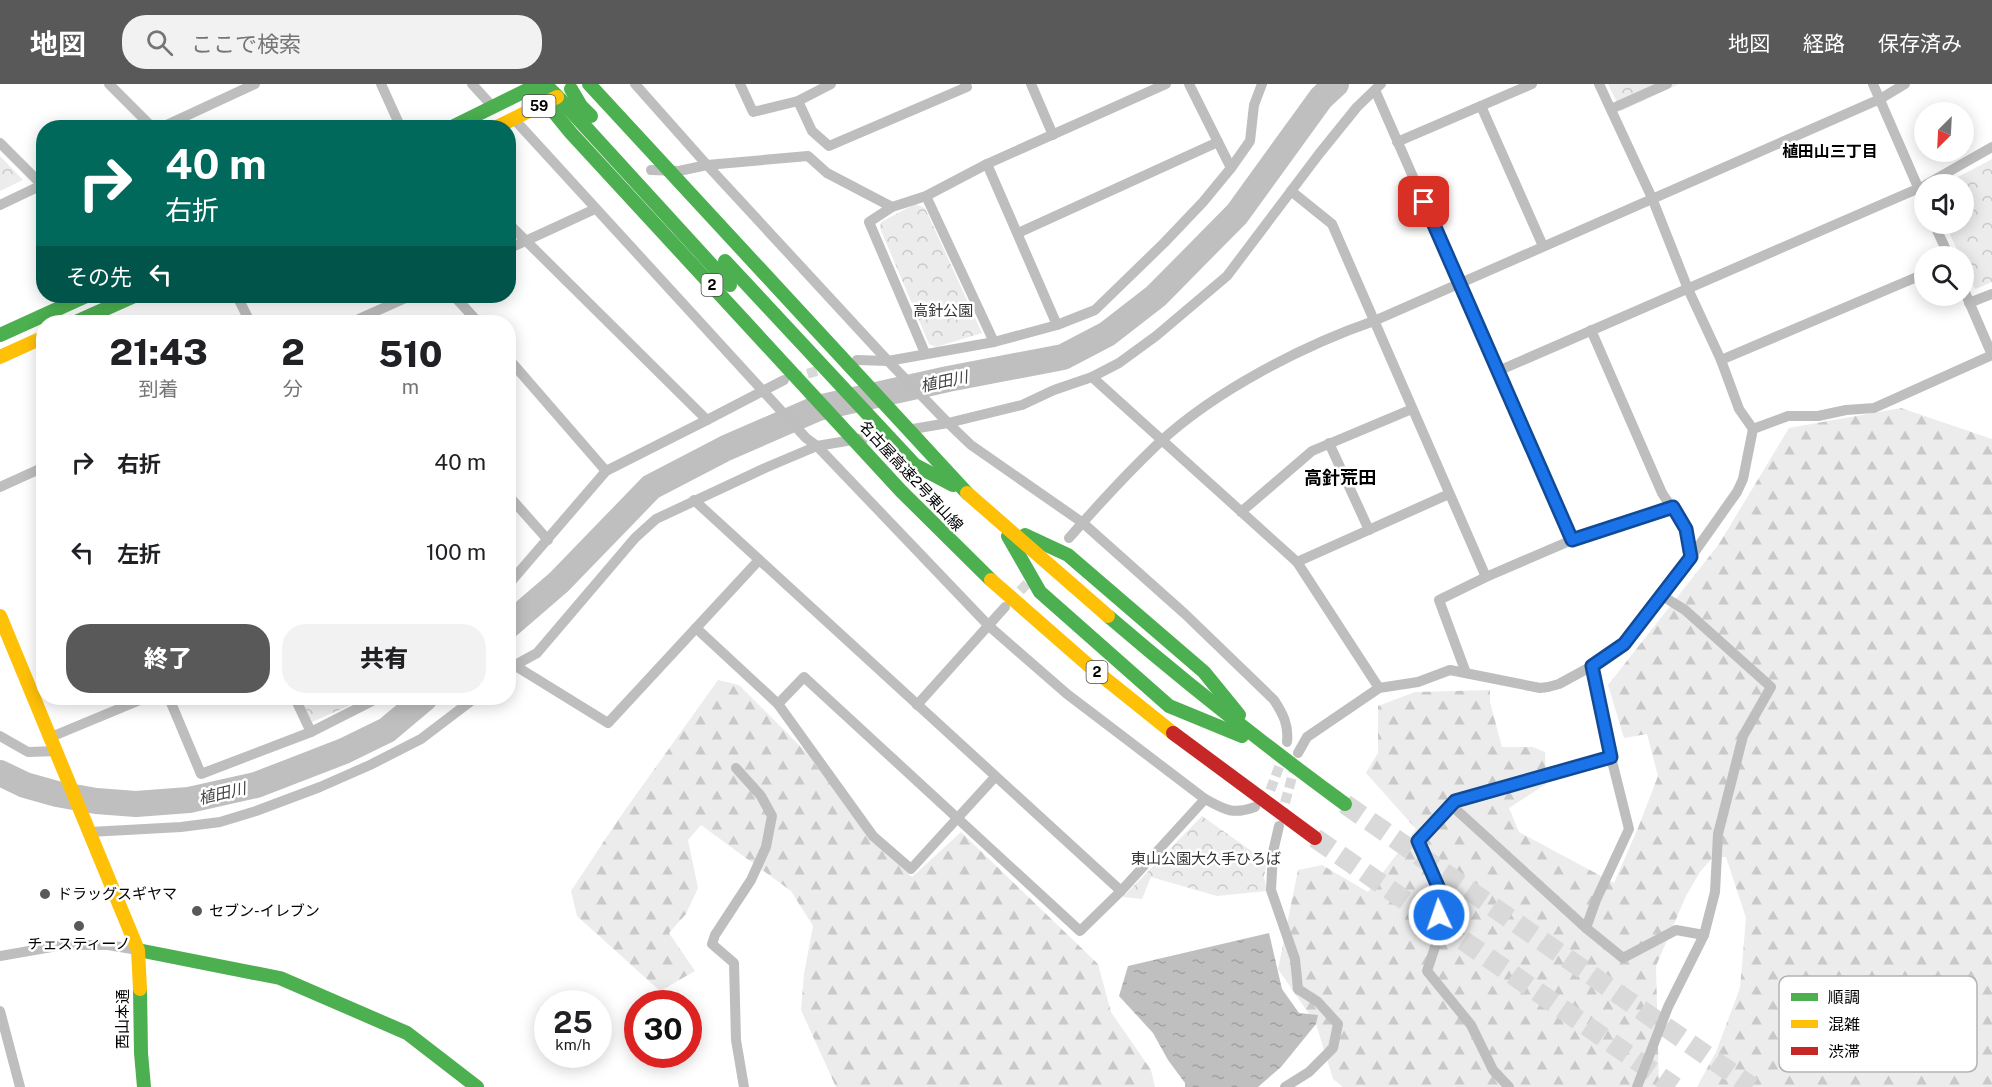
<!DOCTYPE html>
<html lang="ja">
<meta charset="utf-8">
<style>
:root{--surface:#fff;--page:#f2f2f2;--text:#202124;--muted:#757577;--accent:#595959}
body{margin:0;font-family:"Public Sans","Noto Sans JP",sans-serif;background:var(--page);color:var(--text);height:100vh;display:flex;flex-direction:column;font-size:22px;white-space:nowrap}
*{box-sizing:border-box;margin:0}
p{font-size:20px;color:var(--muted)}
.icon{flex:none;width:33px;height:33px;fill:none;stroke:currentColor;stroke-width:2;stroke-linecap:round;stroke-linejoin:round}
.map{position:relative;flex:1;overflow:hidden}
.panel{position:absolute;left:36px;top:231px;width:480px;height:390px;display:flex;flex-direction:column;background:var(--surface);border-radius:24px;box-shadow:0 3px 15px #0003}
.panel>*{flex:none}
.guide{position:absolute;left:36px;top:36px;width:480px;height:183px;border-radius:24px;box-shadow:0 3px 15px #0003;background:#00695c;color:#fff;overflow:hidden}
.needle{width:39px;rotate:204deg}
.fabs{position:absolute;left:1914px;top:18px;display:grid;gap:12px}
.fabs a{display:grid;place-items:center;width:60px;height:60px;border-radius:50%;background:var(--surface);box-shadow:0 3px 15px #0003;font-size:30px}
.speed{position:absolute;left:534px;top:906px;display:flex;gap:12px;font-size:30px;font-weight:700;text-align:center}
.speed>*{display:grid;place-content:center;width:78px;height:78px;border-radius:50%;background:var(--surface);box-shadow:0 3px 15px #0003;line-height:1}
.speed small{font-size:15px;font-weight:400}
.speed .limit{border:9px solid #d22;background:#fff;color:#111}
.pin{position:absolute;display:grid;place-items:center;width:51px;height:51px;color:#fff;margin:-26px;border-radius:12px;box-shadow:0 3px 9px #0006}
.me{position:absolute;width:66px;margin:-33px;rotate:357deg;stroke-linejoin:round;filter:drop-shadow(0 0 4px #0008)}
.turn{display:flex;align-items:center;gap:21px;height:126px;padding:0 30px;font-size:27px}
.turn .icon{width:78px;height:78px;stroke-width:2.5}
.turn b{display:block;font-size:42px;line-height:51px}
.then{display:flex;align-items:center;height:57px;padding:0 30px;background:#0003;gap:12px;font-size:22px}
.eta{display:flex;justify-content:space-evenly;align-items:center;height:102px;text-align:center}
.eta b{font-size:36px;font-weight:800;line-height:42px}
.action{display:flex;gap:12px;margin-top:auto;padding:12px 30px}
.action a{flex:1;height:69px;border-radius:24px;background:var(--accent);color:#fff;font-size:24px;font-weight:800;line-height:69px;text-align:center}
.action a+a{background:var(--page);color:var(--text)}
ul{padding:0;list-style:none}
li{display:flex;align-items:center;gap:18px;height:90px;padding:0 30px}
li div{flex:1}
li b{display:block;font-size:22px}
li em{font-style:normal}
header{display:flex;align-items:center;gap:36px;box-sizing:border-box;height:84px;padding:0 30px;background:var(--accent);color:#fff}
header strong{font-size:28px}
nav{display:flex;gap:33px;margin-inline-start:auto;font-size:21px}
.search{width:420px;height:54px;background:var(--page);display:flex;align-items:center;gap:15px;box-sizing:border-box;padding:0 21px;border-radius:24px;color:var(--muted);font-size:22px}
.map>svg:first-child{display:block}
.forest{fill:url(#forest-firs)}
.park{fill:url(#park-crowns)}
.water{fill:url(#water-ripples)}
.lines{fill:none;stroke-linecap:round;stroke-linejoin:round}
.river{stroke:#bfbfbf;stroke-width:26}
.street-tunnel{stroke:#d9d9d9;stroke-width:10;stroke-dasharray:10 5;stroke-linecap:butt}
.highway-tunnel{stroke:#d9d9d9;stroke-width:20;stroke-dasharray:20 10;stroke-linecap:butt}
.street{stroke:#bebebe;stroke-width:10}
.fast{stroke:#4caf50;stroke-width:14}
.slow{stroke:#ffc107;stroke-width:14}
.jam{stroke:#c62828;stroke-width:14}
.route-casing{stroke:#114b97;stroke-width:15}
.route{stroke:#1a73e8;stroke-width:10}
.poi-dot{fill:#595959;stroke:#fff;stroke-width:2}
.labels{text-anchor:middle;stroke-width:5;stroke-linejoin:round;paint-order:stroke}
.shield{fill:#fff;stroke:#4c4c4c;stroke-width:1.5}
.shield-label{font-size:14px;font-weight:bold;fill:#000}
.park-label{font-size:15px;fill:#333;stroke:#fff}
.street-label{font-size:15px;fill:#000;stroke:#fff}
.poi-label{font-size:15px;fill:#000;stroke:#fff;text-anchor:start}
.neighbourhood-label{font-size:16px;font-weight:bold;fill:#000;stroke:#fff}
.water-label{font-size:16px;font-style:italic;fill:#444;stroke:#fff}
.quarter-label{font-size:18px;font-weight:bold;fill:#000;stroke:#fff}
.key{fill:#fff;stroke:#b2b2b2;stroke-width:1.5}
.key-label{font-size:16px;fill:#000}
</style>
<header>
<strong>地図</strong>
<div class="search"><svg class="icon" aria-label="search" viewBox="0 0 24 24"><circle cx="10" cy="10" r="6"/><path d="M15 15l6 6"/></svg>ここで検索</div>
<nav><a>地図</a><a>経路</a><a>保存済み</a></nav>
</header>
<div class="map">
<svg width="1992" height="1003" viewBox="0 0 1992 1003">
<defs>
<pattern id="forest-firs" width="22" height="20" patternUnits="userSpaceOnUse" patternTransform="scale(1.5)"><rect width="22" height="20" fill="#ececec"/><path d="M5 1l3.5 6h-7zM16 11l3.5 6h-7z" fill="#c9c9c9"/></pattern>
<pattern id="park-crowns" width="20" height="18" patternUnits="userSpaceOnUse" patternTransform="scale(1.5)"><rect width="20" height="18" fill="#ececec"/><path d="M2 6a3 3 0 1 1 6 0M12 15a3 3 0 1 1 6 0" fill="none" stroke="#c9c9c9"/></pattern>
<pattern id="water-ripples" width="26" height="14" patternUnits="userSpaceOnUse" patternTransform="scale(1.5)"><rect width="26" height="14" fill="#bfbfbf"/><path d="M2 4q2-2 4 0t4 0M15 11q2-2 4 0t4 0" fill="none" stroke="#a2a2a2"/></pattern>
</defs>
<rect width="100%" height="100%" fill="#fff"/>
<g class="forest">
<polygon points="1901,324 1992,355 1992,1003 1697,1003 1716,968 1740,904 1746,834 1726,773 1713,773 1700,788 1686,812 1656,882 1659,1003 1343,1003 1333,995 1316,940 1278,885 1298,786 1322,781 1368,808 1416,745 1366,689 1378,669 1378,622 1415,608 1490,606 1490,618 1502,663 1533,663 1545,668 1546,700 1509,724 1519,748 1614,799 1638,744 1658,692 1647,650 1624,654 1608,601 1719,460 1789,344"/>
<polygon points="718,596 739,601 806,668 870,755 912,793 961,748 1098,880 1111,928 1151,986 1155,1003 836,1003 801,926 804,890 813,842 791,807 701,741 688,756 698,804 686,830 669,849 695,887 660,907 577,832 571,807 618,736"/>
</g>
<g class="park">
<polygon points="1608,0 1679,0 1621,27"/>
<polygon points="0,72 23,96 0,107"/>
<polygon points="1992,75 1992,198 1975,205 1964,180 1964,172 1960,172 1945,140 1964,140 1964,100 1945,100"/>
<polygon points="915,120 925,124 982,249 936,263 929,260 880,144 881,138"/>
<polygon points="301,614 366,614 312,638"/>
<polygon points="1202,732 1267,778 1264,793 1267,807 1217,812 1151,793 1142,815 1123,813"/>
</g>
<polygon class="water" points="1269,849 1282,905 1299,929 1318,931 1316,940 1281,983 1258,1003 1185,1003 1185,999 1168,976 1153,949 1119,912 1128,882"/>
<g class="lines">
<g class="river">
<polyline points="508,542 559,498 651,403 726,364 818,324 948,295 1063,273 1107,250 1156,212 1237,130 1321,14 1336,0"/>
<polyline points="0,689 25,701 57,710 96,717 136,720 189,716 256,701 344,667 387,646 425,614"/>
</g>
<g class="street-tunnel">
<polyline points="793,294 827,284"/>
<polyline points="1010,518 1034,492"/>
<polyline points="1260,717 1270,707 1284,670"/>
<polyline points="1281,733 1296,679"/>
</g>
<g class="highway-tunnel">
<polyline points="1345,720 1752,1003"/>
<polyline points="1315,754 1675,1003"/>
</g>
<g class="street">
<polyline points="109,0 153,44"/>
<polyline points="381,0 401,44"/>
<polyline points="472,0 493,23"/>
<path d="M635 0 707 81 888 277 948 339 971 361 1083 439 1185 530 1274 616C1283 630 1289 641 1287 658"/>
<polyline points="740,0 753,28 798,17 831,0"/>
<polyline points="1031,0 1053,51"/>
<polyline points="1189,0 1231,84"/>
<polyline points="1599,0 1652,114 1688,205 1721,276 1739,325 1753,345"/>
<polyline points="1873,0 1924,117"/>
<polyline points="1375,6 1572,456"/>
<polyline points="798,17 812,47 829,62 967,3 965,0"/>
<polyline points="1481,22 1543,162"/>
<polyline points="1611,25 1667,0"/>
<path d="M514 35 806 354 817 362 989 542 1067 610 1205 715C1225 726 1233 731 1255 723"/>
<polyline points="160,44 255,0"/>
<polyline points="1397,58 1532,0"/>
<polyline points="0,59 42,101"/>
<polyline points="987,80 1057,241"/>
<polyline points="651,86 679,87 707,81 808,72 827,89 892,123"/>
<polyline points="1927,100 1992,63"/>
<polyline points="1291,107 1332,140 1486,493"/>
<polyline points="926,112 994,258"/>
<polyline points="0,121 44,100"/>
<polyline points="508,139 707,336 606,387 508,501"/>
<polyline points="1934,140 1949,172"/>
<polyline points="1018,149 1218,58"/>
<polyline points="508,165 595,125"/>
<polyline points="1964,206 1992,271"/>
<polyline points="237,212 250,238"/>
<polyline points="454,212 478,238"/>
<polyline points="1969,219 1992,210"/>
<polyline points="352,238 410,212"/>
<polyline points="1591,246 1662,409 1686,445 1691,473"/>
<polyline points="925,269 869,138 892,123 926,112 987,80 1166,0"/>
<polyline points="508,274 606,387"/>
<polyline points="857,276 888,277 994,258 1057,241 1095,226 1164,159 1203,118 1231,84 1250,57 1254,21 1262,0"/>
<polyline points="1721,276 1924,190"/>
<polyline points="1498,287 1924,102"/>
<polyline points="1092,293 1297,478 1379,604"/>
<polyline points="707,336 784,296"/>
<polyline points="907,346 948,339 1022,321 1054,306 1092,293 1119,279 1156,252 1227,192 1319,70 1357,23 1381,0"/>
<polyline points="1329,359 1369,446"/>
<polyline points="0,403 44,383"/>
<polyline points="508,411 548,456"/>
<polyline points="694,416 1121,807"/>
<polyline points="1241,428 1312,367 1412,325"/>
<path d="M1069 454C1098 421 1128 388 1160 358 1215 307 1304 261 1374 237L1880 15 1905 0"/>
<polyline points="1297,478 1449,410"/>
<polyline points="696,544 778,620 873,752 911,785 995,693"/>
<polyline points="514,581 608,639 759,476"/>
<polyline points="508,585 537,569 635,454 656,435 765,384 817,362 888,350"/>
<polyline points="1466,589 1439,516 1486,493 1572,456 1673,423"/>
<polyline points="169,614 201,690 311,648 378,614"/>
<polyline points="295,614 311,648"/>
<polyline points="778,620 804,593 1080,847 1121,807 1205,715"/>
<polyline points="917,621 1005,523"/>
<polyline points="0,652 28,668 57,667"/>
<polyline points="51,653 145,614"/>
<polyline points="1298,669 1307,653 1379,604 1418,598 1450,586 1540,604 1548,603 1559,600 1592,582 1619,564 1624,560 1691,473 1737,408 1743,395 1753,345 1788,332 1818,332 1846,326 1874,324 1992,271"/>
<polyline points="736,684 761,712 772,732 766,763 751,796 715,851 712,860 734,879 736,956 744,1003"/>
<polyline points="1451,721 1586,844 1623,874 1676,846 1704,851"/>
<polyline points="1279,742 1273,768 1271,806 1295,875 1298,905 1318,918 1338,940 1333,964 1309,988 1285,1003"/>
<polyline points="90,748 181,743 220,738 256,727 320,703 370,681 421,655 475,614"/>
<polyline points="1586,844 1596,816 1629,745 1611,673 1592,582"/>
<polyline points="0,872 63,861 108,861 138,866"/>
<polyline points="0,927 20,1003"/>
<polyline points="1509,1003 1493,986 1471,941 1427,887 1438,854 1440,807 1418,757 1455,717 1611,673"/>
<polyline points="1637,1003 1668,923 1704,851 1715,808 1718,750 1743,652 1771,603 1685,526 1661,511"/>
</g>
<g class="fast">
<polyline points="531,0 571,49 901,407 991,496"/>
<polyline points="545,0 558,13"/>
<polyline points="589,0 967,409"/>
<polyline points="571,5 581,22 591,32"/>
<polyline points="560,15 730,201"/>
<polyline points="450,44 539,0"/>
<polyline points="725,177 915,381 953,401"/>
<polyline points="76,238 134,212"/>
<polyline points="0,251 86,212"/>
<polyline points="1025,451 1068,471 1204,588 1239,631"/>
<polyline points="1008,452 1040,508 1169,622 1242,652"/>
<path d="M1108 532C1185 598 1263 660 1345 720"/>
<polyline points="138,866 280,894 407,949 477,1003"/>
<polyline points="140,905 141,969 144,1003"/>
</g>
<g class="slow">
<polyline points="495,44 557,13"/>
<polyline points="0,273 44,253"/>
<polyline points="967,409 1108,532"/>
<polyline points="991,496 1087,580 1173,649"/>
<polyline points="0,532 138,866 140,905"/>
</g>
<polyline class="jam" points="1173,649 1315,754"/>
</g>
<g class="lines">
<defs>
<polyline id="route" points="1424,118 1572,456 1673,423 1686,445 1691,473 1624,560 1592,582 1611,673 1455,717 1418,757 1440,807 1439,831"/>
</defs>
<use href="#route" class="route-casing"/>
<use href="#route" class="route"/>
</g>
<g class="poi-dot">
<circle cx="45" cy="810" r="6"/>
<circle cx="197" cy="827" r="6"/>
<circle cx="79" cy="842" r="6"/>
</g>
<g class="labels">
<g class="shield">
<rect x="522.5" y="11" width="33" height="22" rx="4.5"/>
<rect x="701.5" y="190" width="21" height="22" rx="4.5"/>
<rect x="1086.5" y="577" width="21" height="22" rx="4.5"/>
</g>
<g class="shield-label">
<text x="539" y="27">59</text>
<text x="712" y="206">2</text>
<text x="1097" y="593">2</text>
</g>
<g class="park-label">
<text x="943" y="232">高針公園</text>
<text x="1206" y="780">東山公園大久手ひろば</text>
</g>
<g class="street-label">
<text transform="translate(911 392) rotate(47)" y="5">名古屋高速2号東山線</text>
<text transform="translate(123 935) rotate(-90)" y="5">西山本通</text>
</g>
<g class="poi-label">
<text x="57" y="815">ドラッグスギヤマ</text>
<text x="209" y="832">セブン-イレブン</text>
<text x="79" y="865" text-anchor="middle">チェスティーノ</text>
</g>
<g class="neighbourhood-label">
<text x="1830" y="73">植田山三丁目</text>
</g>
<g class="water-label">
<text transform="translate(944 297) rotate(-12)" y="6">植田川</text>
<text transform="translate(222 709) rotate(-13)" y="6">植田川</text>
</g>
<g class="quarter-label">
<text x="1340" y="400">高針荒田</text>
</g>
</g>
<rect x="1779" y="892" width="198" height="96" rx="9" class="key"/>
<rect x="1791" y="909" width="27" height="8" fill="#4caf50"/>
<rect x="1791" y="936" width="27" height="8" fill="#ffc107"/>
<rect x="1791" y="963" width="27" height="8" fill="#c62828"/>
<g class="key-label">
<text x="1828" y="919">順調</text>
<text x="1828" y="946">混雑</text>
<text x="1828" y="973">渋滞</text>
</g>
</svg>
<div class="fabs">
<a><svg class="needle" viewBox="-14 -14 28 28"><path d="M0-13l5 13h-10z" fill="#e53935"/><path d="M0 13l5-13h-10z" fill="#757577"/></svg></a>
<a><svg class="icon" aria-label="sound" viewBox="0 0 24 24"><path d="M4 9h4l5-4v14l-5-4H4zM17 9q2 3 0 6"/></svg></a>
<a><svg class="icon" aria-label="search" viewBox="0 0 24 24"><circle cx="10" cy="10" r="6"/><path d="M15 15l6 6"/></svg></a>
</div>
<div class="speed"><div>25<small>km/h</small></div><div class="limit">30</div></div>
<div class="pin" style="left:1424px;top:118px;background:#d93025"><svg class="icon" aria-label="arrive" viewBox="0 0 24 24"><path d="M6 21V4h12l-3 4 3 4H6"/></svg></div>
<svg class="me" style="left:1439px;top:831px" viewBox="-20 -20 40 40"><circle r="17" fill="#1a73e8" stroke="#fff" stroke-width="3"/><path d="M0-11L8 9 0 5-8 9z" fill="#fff"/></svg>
<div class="guide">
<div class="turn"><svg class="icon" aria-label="right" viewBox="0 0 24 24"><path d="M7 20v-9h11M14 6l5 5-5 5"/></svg><div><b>40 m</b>右折</div></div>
<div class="then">その先<svg class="icon" aria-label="left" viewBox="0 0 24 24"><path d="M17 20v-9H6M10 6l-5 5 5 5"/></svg></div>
</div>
<section class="panel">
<div class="eta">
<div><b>21:43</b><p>到着</p></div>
<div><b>2</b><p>分</p></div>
<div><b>510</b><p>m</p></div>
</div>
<ul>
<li><svg class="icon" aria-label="right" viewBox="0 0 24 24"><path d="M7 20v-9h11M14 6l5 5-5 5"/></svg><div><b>右折</b></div><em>40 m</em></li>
<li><svg class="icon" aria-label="left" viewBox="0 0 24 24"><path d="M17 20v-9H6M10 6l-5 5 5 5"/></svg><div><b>左折</b></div><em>100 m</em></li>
</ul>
<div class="action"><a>終了</a><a>共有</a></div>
</section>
</div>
